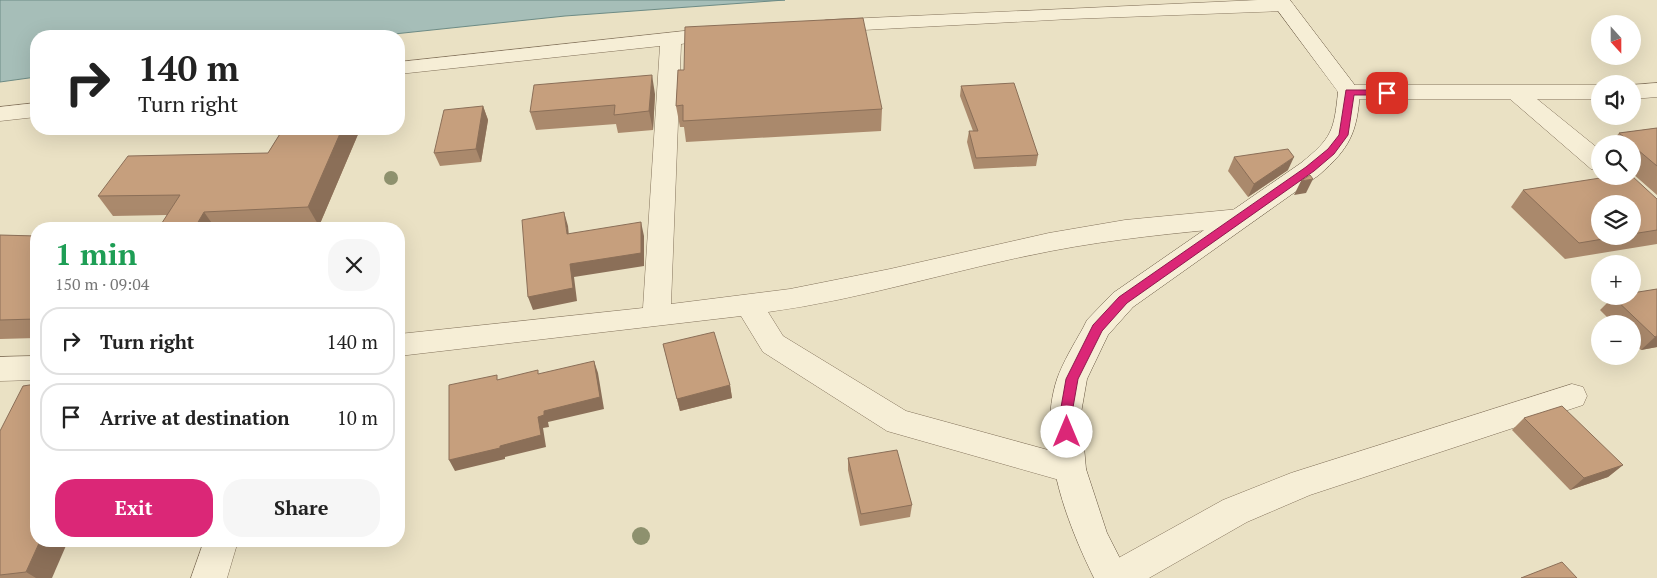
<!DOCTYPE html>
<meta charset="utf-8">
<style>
:root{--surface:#fff;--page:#f6f6f6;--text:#222;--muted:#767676;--line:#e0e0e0;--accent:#db2777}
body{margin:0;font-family:"PT Serif",serif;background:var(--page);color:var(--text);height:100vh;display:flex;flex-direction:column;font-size:19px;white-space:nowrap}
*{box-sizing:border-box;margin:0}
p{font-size:16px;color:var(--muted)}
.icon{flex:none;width:28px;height:28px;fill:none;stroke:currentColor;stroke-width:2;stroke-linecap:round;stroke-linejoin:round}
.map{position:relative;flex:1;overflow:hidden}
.panel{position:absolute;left:30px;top:222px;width:375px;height:325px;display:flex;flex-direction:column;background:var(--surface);border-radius:20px;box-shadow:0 5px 20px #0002}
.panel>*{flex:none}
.top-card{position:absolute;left:30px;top:30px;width:375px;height:105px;border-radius:20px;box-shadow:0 5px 20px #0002;background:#fff;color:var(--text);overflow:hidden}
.needle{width:32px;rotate:159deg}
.controls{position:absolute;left:1591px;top:15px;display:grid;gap:10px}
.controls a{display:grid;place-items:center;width:50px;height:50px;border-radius:50%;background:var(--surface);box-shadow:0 5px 20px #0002;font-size:25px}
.pin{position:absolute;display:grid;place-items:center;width:42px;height:42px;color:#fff;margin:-21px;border-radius:10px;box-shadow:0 2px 8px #0006}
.me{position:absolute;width:55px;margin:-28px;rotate:0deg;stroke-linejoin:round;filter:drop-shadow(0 0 4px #0008)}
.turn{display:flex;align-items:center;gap:18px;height:105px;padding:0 25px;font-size:22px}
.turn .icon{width:65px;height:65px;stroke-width:2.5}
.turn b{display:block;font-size:35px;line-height:42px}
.round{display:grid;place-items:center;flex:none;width:52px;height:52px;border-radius:20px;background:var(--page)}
.headline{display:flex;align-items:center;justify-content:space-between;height:85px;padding:0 25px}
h1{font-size:30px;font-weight:700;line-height:38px;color:#1e9e55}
.button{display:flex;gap:10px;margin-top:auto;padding:10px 25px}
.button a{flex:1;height:58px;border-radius:20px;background:var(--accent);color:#fff;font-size:20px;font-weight:700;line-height:58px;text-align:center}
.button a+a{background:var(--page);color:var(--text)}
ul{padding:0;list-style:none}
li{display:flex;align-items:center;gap:15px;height:68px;margin:0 10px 8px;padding:0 15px;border:2px solid var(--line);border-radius:20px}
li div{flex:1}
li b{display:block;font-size:19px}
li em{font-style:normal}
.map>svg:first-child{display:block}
.water{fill:#a6beb8;stroke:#6d8b85}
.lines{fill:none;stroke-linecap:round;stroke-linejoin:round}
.street-casing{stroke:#84735c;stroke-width:1}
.secondary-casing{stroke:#65543f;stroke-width:1}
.street{fill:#f6eed6;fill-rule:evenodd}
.secondary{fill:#f6eed6;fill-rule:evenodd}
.tree{fill:#8e916e}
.wall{fill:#aa896c;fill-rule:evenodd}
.shaded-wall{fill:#8b6f58}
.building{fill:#c69f7d;stroke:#8b6f58}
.route{fill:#db2777;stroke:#8e194d}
</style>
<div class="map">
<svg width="1657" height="578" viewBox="0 0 1657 578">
<rect width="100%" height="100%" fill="#eae1c4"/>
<polygon class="water" points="0,0 785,0 565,16 375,36 36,36 36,77 0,82"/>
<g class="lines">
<defs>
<g id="street">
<polygon points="1258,0 1288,0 1294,5 1291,9 1284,11 1070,19 826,32 819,30 816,26 819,22 826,20"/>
<path d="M721 27 728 29 731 33 728 37 681 44 671 304 790 289 890 269 1049 233 1125 220 1239 209 1248 212 1252 218 1248 224 1239 227C1176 233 1113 239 1051 251 956 269 864 299 768 312L783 336 906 411 1081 459 1086 469 1081 479 1070 483 887 431 763 352 741 316 399 356V334L643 308 660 46 399 74V62Z"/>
<polygon points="1657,83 1657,97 1632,99 1632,85"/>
<polygon points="1349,85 1600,85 1600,99 1537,99 1600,150 1600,171 1591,169 1510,99 1349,99 1341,97 1338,92 1341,87"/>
<polygon points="36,103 36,117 0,121 0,107"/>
<polygon points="36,356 36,380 0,381 0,357"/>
<polygon points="1572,384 1583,387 1587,396 1583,405 1310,495 1247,522 1149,578 1098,578 1104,566 1223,500 1291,473"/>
<polygon points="204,541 238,541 227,578 191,578"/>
</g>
<path id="secondary" d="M1270 0H1290L1360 92C1357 133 1350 148 1319 175L1133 307 1108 335 1087 379 1081 413 1086 469 1107 533 1130 578H1094C1066 521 1036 443 1057 379 1063 362 1074 344 1083 328L1087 320 1113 293 1301 163C1332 138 1334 131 1338 92Z"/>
</defs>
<use href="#street" class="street-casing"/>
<use href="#secondary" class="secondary-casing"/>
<use href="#street" class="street"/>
<use href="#secondary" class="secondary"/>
</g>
<g class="tree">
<circle cx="391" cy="178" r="7"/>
<circle cx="641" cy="536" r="9"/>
</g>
<g class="wall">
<polygon points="678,70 882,109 881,131 686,142 684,127 680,127 676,106"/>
<polygon points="961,86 1038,155 1036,166 974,169 967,142 969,131 973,131 960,96"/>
<polygon points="655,94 653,130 618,133 616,124 536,130 530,112"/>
<polygon points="483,106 488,120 481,162 440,166 434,153"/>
<polygon points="1657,128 1657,195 1632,173 1632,144 1610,144 1619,133"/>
<polygon points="283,129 357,129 359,132 319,226 270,229 158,229 167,215 113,216 98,196 268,153"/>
<polygon points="1234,157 1288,170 1248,197 1228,171"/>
<path d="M1523 190 1657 199V244L1565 259 1511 207ZM1632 204V236H1600Z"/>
<polygon points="0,235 36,236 36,338 0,339"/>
<polygon points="1657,289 1657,347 1641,350 1632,342 1632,324 1614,324 1600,310 1613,297"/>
<polygon points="663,344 730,385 732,398 680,411"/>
<polygon points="1524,418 1623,465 1608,477 1570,490 1512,430"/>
<polygon points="0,431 52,578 0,578"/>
<polygon points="848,458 912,505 910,517 860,526 848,470"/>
</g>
<g class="shaded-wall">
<polygon points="652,75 655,94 653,130 649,111"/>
<polygon points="483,106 488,120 481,162 476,149"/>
<polygon points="342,129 357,129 359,132 319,226 308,207"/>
<polygon points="1294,157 1288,170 1248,197 1254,184"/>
<polygon points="1313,179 1306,193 1294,195 1301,181"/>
<polygon points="204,212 216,229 194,229"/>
<polygon points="564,212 568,226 570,247 567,234"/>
<polygon points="641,222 644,236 644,266 574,277 577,301 533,310 528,297 570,264"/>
<polygon points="1657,336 1657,347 1641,350 1655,337"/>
<polygon points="594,361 598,373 604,409 548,422 549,427 543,428 546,447 505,457 505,459 455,471 449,460 500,446 544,411"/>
<polygon points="730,385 732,398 680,411 677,399"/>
<polygon points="1623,465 1608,477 1570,490 1584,478"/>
<polygon points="40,541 68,541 52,578 36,578 26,572"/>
</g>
<g class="building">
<polygon points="863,18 882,109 683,121 683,105 676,106 678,70 684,70 685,27"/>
<polygon points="652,75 649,111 614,115 615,105 530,112 534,85"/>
<polygon points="1014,83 1038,155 976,158 969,131 978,131 961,86"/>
<polygon points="483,106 476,149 434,153 444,110"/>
<polygon points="1657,128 1657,166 1632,145 1632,144 1619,133"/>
<polygon points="283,129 342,129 308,207 204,212 194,229 158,229 180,195 98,196 128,156 268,153"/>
<polygon points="1288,149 1294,157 1254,184 1234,157"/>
<polygon points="1310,175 1313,179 1301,181"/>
<polygon points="1613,176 1632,176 1657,199 1657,230 1632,234 1632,204 1600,204 1600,236 1621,236 1579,243 1523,190"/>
<polygon points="564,212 567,234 641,222 641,253 570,264 573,288 528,297 522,220"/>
<polygon points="0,235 36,236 36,319 0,320"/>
<polygon points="1657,289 1657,336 1655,337 1613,297 1632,296 1632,293"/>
<polygon points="714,332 730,385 677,399 663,344"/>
<polygon points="594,361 600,397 544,411 544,415 538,417 541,435 500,446 500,448 449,460 449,385 497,375 497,380 538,370 538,374"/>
<polygon points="36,384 36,541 40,541 26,572 0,575 0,431 23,386"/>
<polygon points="1562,406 1623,465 1584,478 1524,418"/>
<polygon points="897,450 912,505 861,514 848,458"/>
<polygon points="1562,562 1577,578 1521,578"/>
</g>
<polygon class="route" points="1346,90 1387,90 1392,93 1387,95 1354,95 1348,135 1334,154 1314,171 1127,303 1102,331 1078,379 1072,413 1074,432 1072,435 1063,435 1060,413 1066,379 1093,325 1119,297 1306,167 1328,149 1339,135"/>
</svg>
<div class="controls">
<a><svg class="needle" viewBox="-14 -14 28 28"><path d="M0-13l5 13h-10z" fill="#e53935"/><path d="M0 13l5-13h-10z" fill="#767676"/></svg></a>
<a><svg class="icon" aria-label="sound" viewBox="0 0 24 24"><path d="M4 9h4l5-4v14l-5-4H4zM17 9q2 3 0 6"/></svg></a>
<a><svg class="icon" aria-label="search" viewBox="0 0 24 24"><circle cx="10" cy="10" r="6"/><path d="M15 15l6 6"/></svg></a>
<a><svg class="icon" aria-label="layers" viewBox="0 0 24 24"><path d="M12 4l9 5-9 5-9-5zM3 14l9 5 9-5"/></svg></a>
<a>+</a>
<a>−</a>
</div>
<div class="pin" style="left:1387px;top:93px;background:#d93025"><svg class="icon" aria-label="arrive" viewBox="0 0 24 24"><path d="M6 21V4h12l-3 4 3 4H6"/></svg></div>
<svg class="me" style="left:1067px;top:432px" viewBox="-20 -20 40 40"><circle r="19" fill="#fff"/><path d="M0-13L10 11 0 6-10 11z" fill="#db2777"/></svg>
<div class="top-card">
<div class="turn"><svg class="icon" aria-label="right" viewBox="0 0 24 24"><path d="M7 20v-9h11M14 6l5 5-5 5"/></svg><div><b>140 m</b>Turn right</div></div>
</div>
<section class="panel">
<div class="headline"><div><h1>1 min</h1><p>150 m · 09:04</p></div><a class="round"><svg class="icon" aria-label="close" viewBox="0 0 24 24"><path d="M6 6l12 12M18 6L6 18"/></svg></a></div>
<ul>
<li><svg class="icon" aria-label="right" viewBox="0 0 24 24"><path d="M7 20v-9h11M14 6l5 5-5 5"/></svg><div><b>Turn right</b></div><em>140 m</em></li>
<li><svg class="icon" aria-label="arrive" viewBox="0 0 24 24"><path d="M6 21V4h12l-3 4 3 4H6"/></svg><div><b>Arrive at destination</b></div><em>10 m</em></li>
</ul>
<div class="button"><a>Exit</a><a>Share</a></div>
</section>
</div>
